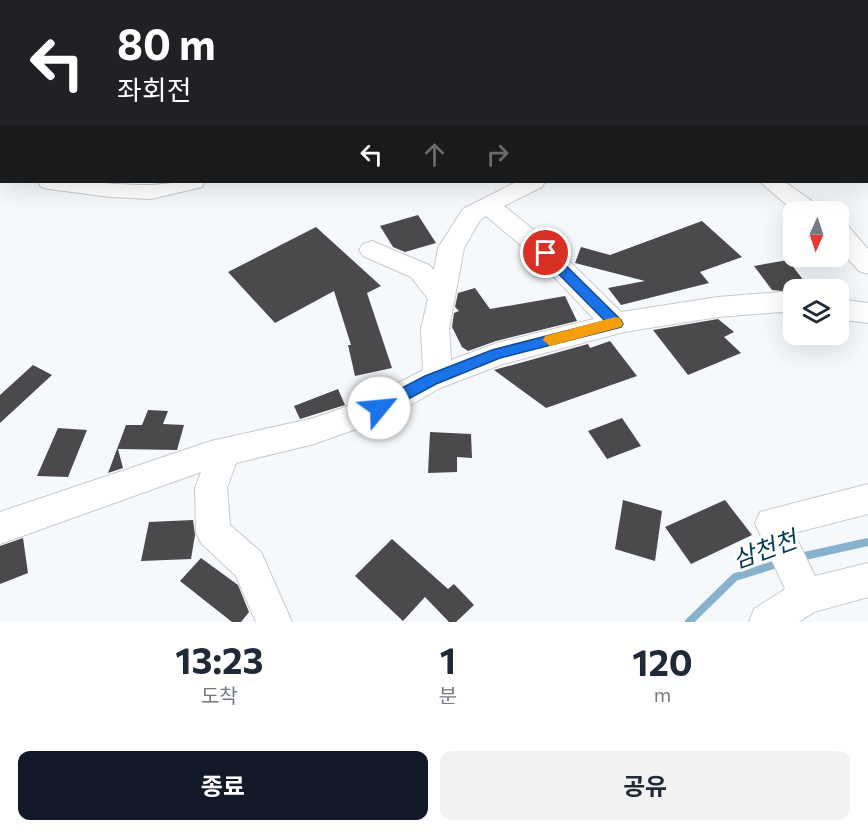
<!DOCTYPE html>
<html lang="ko">
<meta charset="utf-8">
<style>
:root{--surface:#fff;--page:#f2f2f3;--text:#1f2937;--muted:#747a83;--accent:#111827}
body{margin:0;font-family:Commissioner,"Noto Sans KR",sans-serif;background:var(--page);color:var(--text);height:100vh;display:flex;flex-direction:column;font-size:22px;white-space:nowrap}
*{box-sizing:border-box;margin:0}
p{font-size:20px;color:var(--muted)}
.icon{flex:none;width:33px;height:33px;fill:none;stroke:currentColor;stroke-width:2;stroke-linecap:round;stroke-linejoin:round}
.map{position:relative;height:622px;overflow:hidden}
.drawer{display:flex;flex-direction:column;background:var(--surface);flex:1}
.drawer>*{flex:none}
.guide{position:absolute;left:0px;top:0px;width:868px;height:183px;box-shadow:0 6px 24px #0002;background:#202124;color:#fff;overflow:hidden}
.needle{width:39px;rotate:183deg}
.controls{position:absolute;left:783px;top:201px;display:grid;gap:12px}
.controls a{display:grid;place-items:center;width:66px;height:66px;border-radius:12px;background:var(--surface);box-shadow:0 6px 24px #0002;font-size:30px}
.pin{position:absolute;display:grid;place-items:center;width:51px;height:51px;color:#fff;margin:-26px;border:3px solid #fff;border-radius:50%;box-shadow:0 2px 6px #0007}
.me{position:absolute;width:66px;margin:-33px;rotate:62deg;stroke-linejoin:round;filter:drop-shadow(0 0 4px #0008)}
.turn{display:flex;align-items:center;gap:21px;height:126px;padding:0 18px;font-size:27px}
.turn .icon{width:78px;height:78px;stroke-width:2.5}
.turn b{display:block;font-size:42px;line-height:51px}
.lanes{display:flex;align-items:center;height:57px;padding:0 18px;background:#0003;justify-content:center;gap:30px;direction:ltr}
.lanes .off{opacity:.35}
.eta{display:flex;justify-content:space-evenly;align-items:center;height:102px;text-align:center}
.eta b{font-size:36px;font-weight:700;line-height:42px}
.action{display:flex;gap:12px;margin-top:auto;padding:12px 18px}
.action a{flex:1;height:69px;border-radius:12px;background:var(--accent);color:#fff;font-size:24px;font-weight:700;line-height:69px;text-align:center}
.action a+a{background:var(--page);color:var(--text)}
.map>svg:first-child{display:block}
.lines{fill:none;stroke-linecap:round;stroke-linejoin:round}
.stream{stroke:#88b2cc;stroke-width:8}
.building{fill:#4c494c}
.minor-casing{stroke:#c8cace;stroke-width:2}
.path{stroke:#949698;stroke-width:3;stroke-dasharray:3 2;stroke-linecap:butt}
.minor{fill:#fff;fill-rule:evenodd}
.route{fill:#1a73e8;stroke:#114b97;stroke-width:1.5}
.slow{fill:#f59e0b}
.labels{text-anchor:middle;stroke-width:6;stroke-linejoin:round;paint-order:stroke}
.near-water-label{font-size:24px;font-style:italic;fill:#003b55;stroke:#fff}
</style>
<div class="map">
<svg width="868" height="622" viewBox="0 0 868 622">
<rect width="100%" height="100%" fill="#f6f9fc"/>
<g class="lines">
<g class="stream">
<polyline points="796,558 868,542"/>
<polyline points="689,622 735,577 783,562"/>
</g>
</g>
<g class="building">
<polygon points="418,215 436,243 405,252 393,247 380,226"/>
<polygon points="702,221 742,257 700,272 709,283 621,305 608,288 645,281 575,263 581,247 610,255"/>
<polygon points="316,227 381,286 367,293 392,368 355,376 348,345 351,345 334,291 275,323 228,272"/>
<polygon points="788,260 810,289 794,290 793,292 772,290 754,266"/>
<polygon points="475,288 490,309 565,296 577,321 496,341 468,351 462,347 452,327 454,313 459,311 455,307 458,293"/>
<polygon points="718,319 734,332 724,337 741,353 688,375 653,330"/>
<polygon points="610,341 637,376 546,408 494,370 588,344 590,348"/>
<polygon points="33,365 52,375 0,423 0,395"/>
<polygon points="338,389 345,405 300,419 294,406"/>
<polygon points="148,410 168,411 163,424 184,425 177,450 118,449 123,468 108,473 126,425 142,425"/>
<polygon points="622,418 641,446 607,459 588,431"/>
<polygon points="58,428 87,430 68,477 37,476"/>
<polygon points="430,432 471,434 472,458 457,457 457,472 428,473"/>
<polygon points="623,500 662,511 655,561 615,549"/>
<polygon points="725,500 752,535 691,564 665,527"/>
<polygon points="193,520 195,535 191,559 141,561 149,522"/>
<polygon points="23,538 28,573 0,584 0,546"/>
<polygon points="392,539 448,589 454,584 474,605 456,622 449,622 425,597 403,621 355,576"/>
<polygon points="201,558 238,585 249,612 241,622 232,622 180,581"/>
</g>
<g class="lines">
<defs>
<g id="minor">
<polygon points="55,0 73,0 55,2"/>
<rect x="0" y="22" width="2" height="10"/>
<rect x="867" y="50" width="1" height="12"/>
<polygon points="2,75 2,89 0,89 0,76"/>
<rect x="0" y="167" width="2" height="14"/>
<path d="M38 182C74 178 113 186 150 185 168 184 187 180 205 182L202 187 151 199 110 197 49 189 41 187Z"/>
<path d="M516 182H545L542 187 504 206 555 247 621 312 718 297 781 292 794 294V314L781 312 718 317 624 332 503 364 440 388 390 417 314 444 236 463 227 488 230 525 261 552 292 622H256L236 576 201 543 196 532 195 488 201 472 0 544V512L211 441 314 418 368 399 423 370 421 329 428 299 411 277 363 256 359 250 363 244 372 241 429 265 434 270 438 248 463 209ZM486 216 537 259 594 319 497 343 451 360 449 329 464 248 480 220Z"/>
<polygon points="760,182 785,182 819,206 823,212 795,212"/>
<polygon points="838,223 847,225 868,249 868,274 859,271 838,248"/>
<polygon points="838,299 868,303 868,323 838,319"/>
<polygon points="868,484 868,514 794,533 815,576 868,563 868,597 814,612 799,622 749,622 754,609 785,589 755,523 760,512"/>
</g>
</defs>
<use href="#minor" class="minor-casing"/>
<polyline class="path" points="470,0 472,2"/>
<use href="#minor" class="minor"/>
</g>
<polygon class="route" points="546,248 550,250 621,320 623,324 621,327 500,358 436,384 384,412 379,414 373,412 371,408 373,403 425,376 492,350 605,321 541,256 539,253 541,250"/>
<polygon class="slow" points="615,317 620,318 623,324 621,327 550,346 543,340 545,336"/>
<g class="labels">
<g class="near-water-label">
<text transform="translate(765 550) rotate(-20)" y="8">삼천천</text>
</g>
</g>
</svg>
<div class="controls">
<a><svg class="needle" viewBox="-14 -14 28 28"><path d="M0-13l5 13h-10z" fill="#e53935"/><path d="M0 13l5-13h-10z" fill="#747a83"/></svg></a>
<a><svg class="icon" aria-label="layers" viewBox="0 0 24 24"><path d="M12 4l9 5-9 5-9-5zM3 14l9 5 9-5"/></svg></a>
</div>
<div class="pin" style="left:546px;top:253px;background:#d93025"><svg class="icon" aria-label="arrive" viewBox="0 0 24 24"><path d="M6 21V4h12l-3 4 3 4H6"/></svg></div>
<svg class="me" style="left:379px;top:408px" viewBox="-20 -20 40 40"><circle r="19" fill="#fff"/><path d="M0-13L10 11 0 6-10 11z" fill="#1a73e8"/></svg>
<div class="guide">
<div class="turn"><svg class="icon" aria-label="left" viewBox="0 0 24 24"><path d="M17 20v-9H6M10 6l-5 5 5 5"/></svg><div><b>80 m</b>좌회전</div></div>
<div class="lanes"><svg class="icon" aria-label="left" viewBox="0 0 24 24"><path d="M17 20v-9H6M10 6l-5 5 5 5"/></svg><svg class="icon off" aria-label="ahead" viewBox="0 0 24 24"><path d="M12 20V5M6 11l6-6 6 6"/></svg><svg class="icon off" aria-label="right" viewBox="0 0 24 24"><path d="M7 20v-9h11M14 6l5 5-5 5"/></svg></div>
</div>
</div>
<section class="drawer">
<div class="eta">
<div><b>13:23</b><p>도착</p></div>
<div><b>1</b><p>분</p></div>
<div><b>120</b><p>m</p></div>
</div>
<div class="action"><a>종료</a><a>공유</a></div>
</section>
